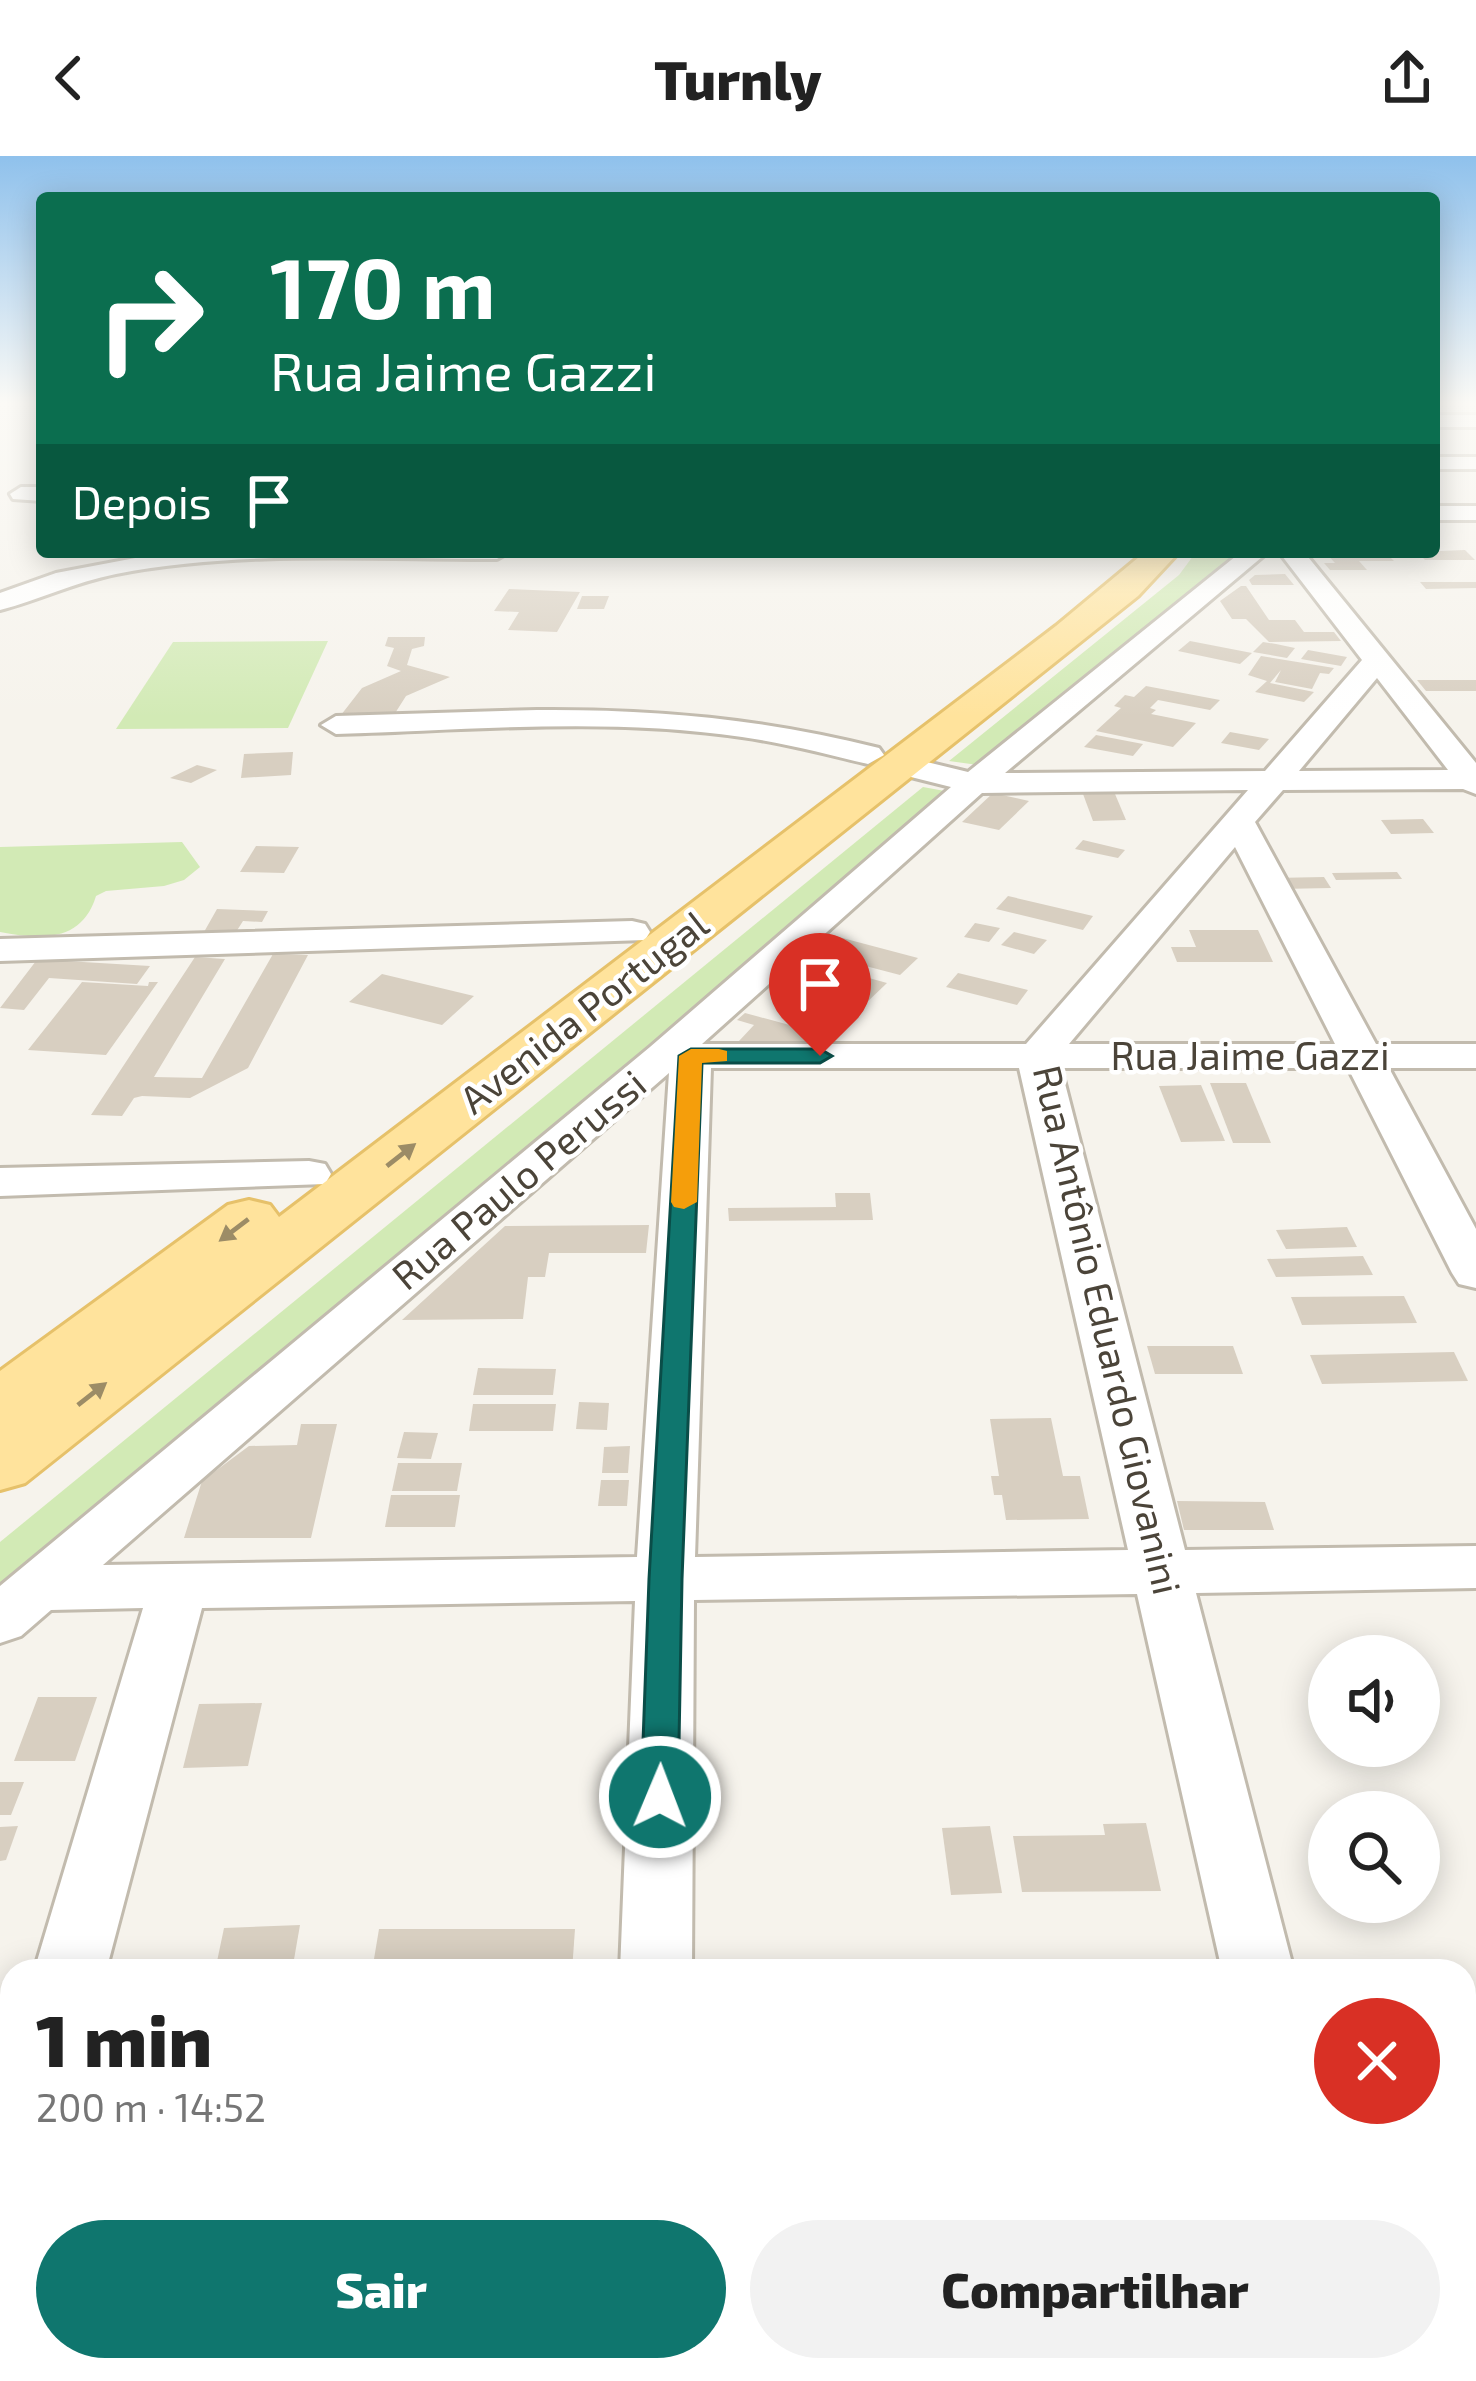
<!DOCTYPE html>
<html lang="pt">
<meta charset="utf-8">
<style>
:root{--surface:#fff;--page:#f2f2f2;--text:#222;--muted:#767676;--accent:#0f766e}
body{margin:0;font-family:"Exo 2",sans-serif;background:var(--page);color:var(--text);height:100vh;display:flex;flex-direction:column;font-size:45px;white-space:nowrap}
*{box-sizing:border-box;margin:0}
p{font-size:39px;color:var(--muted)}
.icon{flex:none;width:66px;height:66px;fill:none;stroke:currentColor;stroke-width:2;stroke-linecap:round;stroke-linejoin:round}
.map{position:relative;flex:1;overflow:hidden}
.side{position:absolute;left:0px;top:1803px;width:1476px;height:423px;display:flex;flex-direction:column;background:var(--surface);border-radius:36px 36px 0 0;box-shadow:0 6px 30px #0003}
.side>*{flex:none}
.hud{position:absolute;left:36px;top:36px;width:1404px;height:366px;border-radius:12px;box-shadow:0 6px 30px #0003;background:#0b6e4f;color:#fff;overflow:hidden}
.fabs{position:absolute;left:1308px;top:1479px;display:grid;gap:24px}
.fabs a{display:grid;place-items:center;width:132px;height:132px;border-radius:50%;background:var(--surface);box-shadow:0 6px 30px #0003;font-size:60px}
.pin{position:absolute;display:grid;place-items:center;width:102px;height:102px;color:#fff;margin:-123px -51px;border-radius:50% 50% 50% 0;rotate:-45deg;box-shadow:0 0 12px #0007}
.pin .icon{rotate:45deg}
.me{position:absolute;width:132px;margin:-66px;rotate:1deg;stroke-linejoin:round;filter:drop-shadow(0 0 9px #0008)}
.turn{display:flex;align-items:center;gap:42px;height:252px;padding:0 36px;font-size:54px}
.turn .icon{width:156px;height:156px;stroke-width:2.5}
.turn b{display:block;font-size:84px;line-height:102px}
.then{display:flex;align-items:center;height:114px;padding:0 36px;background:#0003;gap:24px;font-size:45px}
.round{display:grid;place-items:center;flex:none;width:126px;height:126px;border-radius:63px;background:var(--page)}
.summary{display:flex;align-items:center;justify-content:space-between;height:204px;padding:0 36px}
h1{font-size:72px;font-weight:800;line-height:90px}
.primary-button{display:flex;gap:24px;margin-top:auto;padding:24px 36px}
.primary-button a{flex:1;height:138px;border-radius:72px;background:var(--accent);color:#fff;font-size:48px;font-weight:800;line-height:138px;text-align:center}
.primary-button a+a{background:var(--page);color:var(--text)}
header{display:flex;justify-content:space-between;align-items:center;height:156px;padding:0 36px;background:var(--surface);font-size:54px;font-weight:800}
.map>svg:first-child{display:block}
.green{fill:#d2eab5}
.building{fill:#d8cfc1}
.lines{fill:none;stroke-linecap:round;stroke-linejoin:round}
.minor-casing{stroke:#c2bbae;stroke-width:6}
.major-casing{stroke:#e6c16a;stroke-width:6}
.minor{fill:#fff;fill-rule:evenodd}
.major{fill:#ffe39c;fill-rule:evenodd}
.oneway{fill:#9c8c66}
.route{fill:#0f766e;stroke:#0a4d48;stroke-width:3}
.slow{fill:#f59e0b}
.labels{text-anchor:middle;stroke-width:9;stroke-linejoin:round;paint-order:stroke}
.street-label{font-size:39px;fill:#4b4439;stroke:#fff}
</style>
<header><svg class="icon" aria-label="back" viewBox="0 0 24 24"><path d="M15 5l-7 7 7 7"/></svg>Turnly<svg class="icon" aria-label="share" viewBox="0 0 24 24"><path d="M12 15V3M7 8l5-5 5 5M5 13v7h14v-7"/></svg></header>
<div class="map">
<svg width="1476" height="2225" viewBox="0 0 1476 2225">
<rect width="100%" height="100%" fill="#f6f3ec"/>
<g class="green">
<polygon points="1196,396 1241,396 978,609 949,605 1179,419"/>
<polygon points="328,485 288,572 116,573 173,486"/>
<polygon points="923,631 950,636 285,1202 0,1438 0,1386"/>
<path d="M182 686 200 711 184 724 164 730 106 735 96 740C82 786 42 784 0 776V691Z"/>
</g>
<g class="building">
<polygon points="1465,394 1475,404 1425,404 1417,396"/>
<polygon points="1325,396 1385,396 1394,405 1359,405 1367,414 1330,414 1324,407 1335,407"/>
<polygon points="1285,418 1294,429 1252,429 1249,424 1255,419"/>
<polygon points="1420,426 1476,426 1476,432 1426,433"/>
<polygon points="1241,430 1246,430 1269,464 1295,464 1304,476 1334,476 1341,485 1269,486 1246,463 1232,463 1220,445"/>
<polygon points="509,433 580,436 557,476 508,474 519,456 494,455"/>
<polygon points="582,440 609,440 604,453 577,453"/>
<polygon points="388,481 425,481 424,490 412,493 407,509 450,521 406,540 392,562 341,559 362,532 401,515 387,510 394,492 385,490"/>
<polygon points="1190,485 1252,497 1240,508 1178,495"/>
<polygon points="1263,486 1276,488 1295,492 1287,502 1253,496"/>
<polygon points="1308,494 1347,501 1341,510 1301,503"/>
<polygon points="1261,500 1334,512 1329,518 1320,517 1312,533 1275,526 1281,514 1270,527 1314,536 1304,546 1255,536 1267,525 1248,519"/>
<polygon points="1417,524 1476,524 1476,535 1426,535"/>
<polygon points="1146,530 1220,544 1210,554 1158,544 1150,552 1156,554 1151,558 1196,567 1173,591 1096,575 1121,552 1114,550 1125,539 1134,541"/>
<polygon points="1230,576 1269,583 1259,594 1221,587"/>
<polygon points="1096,579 1143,588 1133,600 1084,591"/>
<polygon points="293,596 291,619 241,622 244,598"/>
<polygon points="197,609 217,614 191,627 170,622"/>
<polygon points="993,637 1029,645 999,674 962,666"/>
<polygon points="1083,638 1115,638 1126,664 1093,665"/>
<polygon points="1423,663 1434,677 1391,678 1381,664"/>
<polygon points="1083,684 1125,694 1118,702 1075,693"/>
<polygon points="256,690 299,691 284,717 240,716"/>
<polygon points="1397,716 1402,723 1336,724 1332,717"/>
<polygon points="1324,721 1331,732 1280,733 1274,722"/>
<polygon points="1008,740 1093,760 1083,774 996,753"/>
<polygon points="217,753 268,755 262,766 243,765 236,776 204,776"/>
<polygon points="975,767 1000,772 989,786 964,781"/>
<polygon points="1189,774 1258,774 1273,806 1177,806 1171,791 1196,791"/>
<polygon points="1014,776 1047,784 1034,798 1001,789"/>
<polygon points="831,779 918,802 900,819 812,796"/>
<polygon points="273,798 308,799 248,912 190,942 142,940 134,942 122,960 91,959 195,801 225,803 154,921 202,922"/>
<polygon points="804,804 887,827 864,849 780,825"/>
<polygon points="36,805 66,805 150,810 137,828 49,822 24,854 0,852"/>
<polygon points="958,817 1028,834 1017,849 946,831"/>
<polygon points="382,818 474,840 442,869 349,846"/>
<polygon points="82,826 148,830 149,826 158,826 106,899 28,894"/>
<polygon points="745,857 819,877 814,885 739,885 754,869 737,864"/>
<polygon points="1210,927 1246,927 1271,987 1233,987"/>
<polygon points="1201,929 1225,985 1181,986 1159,930"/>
<polygon points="835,1037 870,1037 873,1064 729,1065 728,1052 836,1051"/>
<polygon points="649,1069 646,1097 549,1097 545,1121 528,1121 523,1163 402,1164 505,1070"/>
<polygon points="1347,1071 1357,1091 1286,1093 1276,1074"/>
<polygon points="1363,1100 1373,1119 1276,1121 1267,1103"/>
<polygon points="1404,1140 1417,1167 1302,1169 1291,1141"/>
<polygon points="1147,1190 1233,1190 1243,1218 1155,1218"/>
<polygon points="1454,1196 1468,1225 1322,1228 1310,1199"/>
<polygon points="478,1212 556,1213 553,1239 473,1239"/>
<polygon points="579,1246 609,1247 607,1274 576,1273"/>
<polygon points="473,1248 556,1248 553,1275 469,1275"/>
<polygon points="1051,1262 1063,1320 1080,1320 1089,1363 1006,1364 1002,1339 994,1339 991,1320 999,1320 990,1263"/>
<polygon points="301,1268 337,1268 311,1382 184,1382 202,1325 249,1290 297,1289"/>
<polygon points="404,1276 438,1277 431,1303 397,1302"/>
<polygon points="630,1290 628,1317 602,1317 604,1291"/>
<polygon points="398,1307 462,1307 457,1335 392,1335"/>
<polygon points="601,1324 629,1324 627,1350 598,1350"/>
<polygon points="391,1339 460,1339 455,1371 385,1371"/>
<polygon points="1177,1345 1265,1346 1274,1374 1184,1374"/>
<polygon points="38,1541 97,1541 75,1605 14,1605"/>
<polygon points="262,1547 248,1610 183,1612 199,1548"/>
<polygon points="0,1626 24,1626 11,1659 0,1659"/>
<polygon points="1146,1667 1161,1735 1022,1736 1013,1680 1105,1679 1103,1668"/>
<polygon points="18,1670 6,1704 0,1705 0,1671"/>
<polygon points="990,1670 1002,1737 951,1739 942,1672"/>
<polygon points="300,1769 292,1815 215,1815 224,1772"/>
<polygon points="379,1773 575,1773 572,1815 372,1815"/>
<polygon points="1082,2214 1260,2214 1262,2225 1084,2225"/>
</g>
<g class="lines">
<defs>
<g id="minor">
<rect x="1434" y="259" width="42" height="12"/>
<rect x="1434" y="301" width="42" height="12"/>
<polygon points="21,331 42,331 42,345 13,343 10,338"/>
<rect x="1434" y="350" width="42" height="14"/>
<path d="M167 396H509L497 403C371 403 240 394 116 418 75 426 39 444 0 454V437L56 417Z"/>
<path d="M1241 396H1268L1005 617 1265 615 1362 504 1279 396H1304L1476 607V638L1463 633 1283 634 1255 666 1376 888H1476V912H1389L1476 1073V1132L1459 1128 1452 1117 1348 912H1061L1185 1394 1476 1390V1432L1196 1437 1294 1815H1222L1137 1438 694 1444 692 1815H620L635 1445 202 1452 106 1815H34L143 1452 51 1454 21 1480 0 1487V1430L650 891 951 631 891 616 886 609 891 602 902 600 968 616ZM1377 522 1448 614 1299 615ZM1248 634 1026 888H702L982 637ZM1235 691 1335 888H1069ZM711 912H1019L1128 1394 695 1401ZM669 917 637 1401 103 1409Z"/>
<path d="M537 554C655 553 765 563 879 592L884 599 868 608C826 598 785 587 742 581 608 561 470 574 336 578L321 569 336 560Z"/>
<polygon points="632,765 645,768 650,776 645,784 0,805 0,783"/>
<polygon points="309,1005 325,1008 331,1018 325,1028 0,1040 0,1012"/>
<polygon points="12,1981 12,2097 0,2102 0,1986"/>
<rect x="604" y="2214" width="84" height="11"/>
<polygon points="1312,2214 1396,2214 1399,2225 1315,2225"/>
</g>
<polygon id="major" points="1145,396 1179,396 1138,440 25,1327 0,1334 0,1215 228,1049 249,1044 270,1049 279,1061 1056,470"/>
</defs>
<use href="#minor" class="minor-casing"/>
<use href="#major" class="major-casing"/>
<use href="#minor" class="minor"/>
<use href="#major" class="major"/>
</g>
<defs><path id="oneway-solid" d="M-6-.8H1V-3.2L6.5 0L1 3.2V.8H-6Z" transform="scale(3)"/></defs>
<g class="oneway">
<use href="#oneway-solid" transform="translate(401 999) rotate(-38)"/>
<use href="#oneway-solid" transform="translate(234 1074) rotate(143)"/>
<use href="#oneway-solid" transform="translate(92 1238) rotate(-38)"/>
</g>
<linearGradient id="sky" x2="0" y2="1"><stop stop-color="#8fc1ec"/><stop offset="0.44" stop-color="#fbfaf6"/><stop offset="1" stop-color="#fbfaf6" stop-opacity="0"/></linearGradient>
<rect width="1476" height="561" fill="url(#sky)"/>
<polygon class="route" points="691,893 820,893 832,900 820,907 702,907 682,1423 678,1641 673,1652 660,1656 647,1652 641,1641 649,1423 679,900"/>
<polygon class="slow" points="719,893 727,895 727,905 702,907 697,1046 684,1053 674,1051 671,1046 679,900 691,893"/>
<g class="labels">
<g class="street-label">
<text transform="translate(584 856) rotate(-38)" y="14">Avenida Portugal</text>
<text x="1250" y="914">Rua Jaime Gazzi</text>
<text transform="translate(519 1024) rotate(-40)" y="14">Rua Paulo Perussi</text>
<text transform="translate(1107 1174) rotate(77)" y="14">Rua Antônio Eduardo Giovanini</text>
</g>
</g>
</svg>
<div class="fabs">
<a><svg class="icon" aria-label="sound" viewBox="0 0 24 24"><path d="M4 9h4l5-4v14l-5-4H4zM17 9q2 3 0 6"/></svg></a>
<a><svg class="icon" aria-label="search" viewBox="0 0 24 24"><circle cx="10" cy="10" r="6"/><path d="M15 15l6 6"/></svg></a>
</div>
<div class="pin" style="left:820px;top:900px;background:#d93025"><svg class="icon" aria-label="arrive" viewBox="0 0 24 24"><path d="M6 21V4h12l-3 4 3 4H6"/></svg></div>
<svg class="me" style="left:660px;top:1641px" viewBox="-20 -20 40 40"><circle r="17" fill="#0f766e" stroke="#fff" stroke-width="3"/><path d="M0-11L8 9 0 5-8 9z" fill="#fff"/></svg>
<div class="hud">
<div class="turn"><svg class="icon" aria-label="right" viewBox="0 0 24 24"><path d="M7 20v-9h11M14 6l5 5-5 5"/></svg><div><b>170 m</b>Rua Jaime Gazzi</div></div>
<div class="then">Depois<svg class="icon" aria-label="arrive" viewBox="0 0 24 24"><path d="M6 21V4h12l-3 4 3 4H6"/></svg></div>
</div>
<section class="side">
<div class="summary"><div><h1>1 min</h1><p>200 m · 14:52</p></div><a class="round" style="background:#d93025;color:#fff"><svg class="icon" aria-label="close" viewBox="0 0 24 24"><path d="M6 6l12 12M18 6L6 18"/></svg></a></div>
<div class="primary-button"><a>Sair</a><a>Compartilhar</a></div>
</section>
</div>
